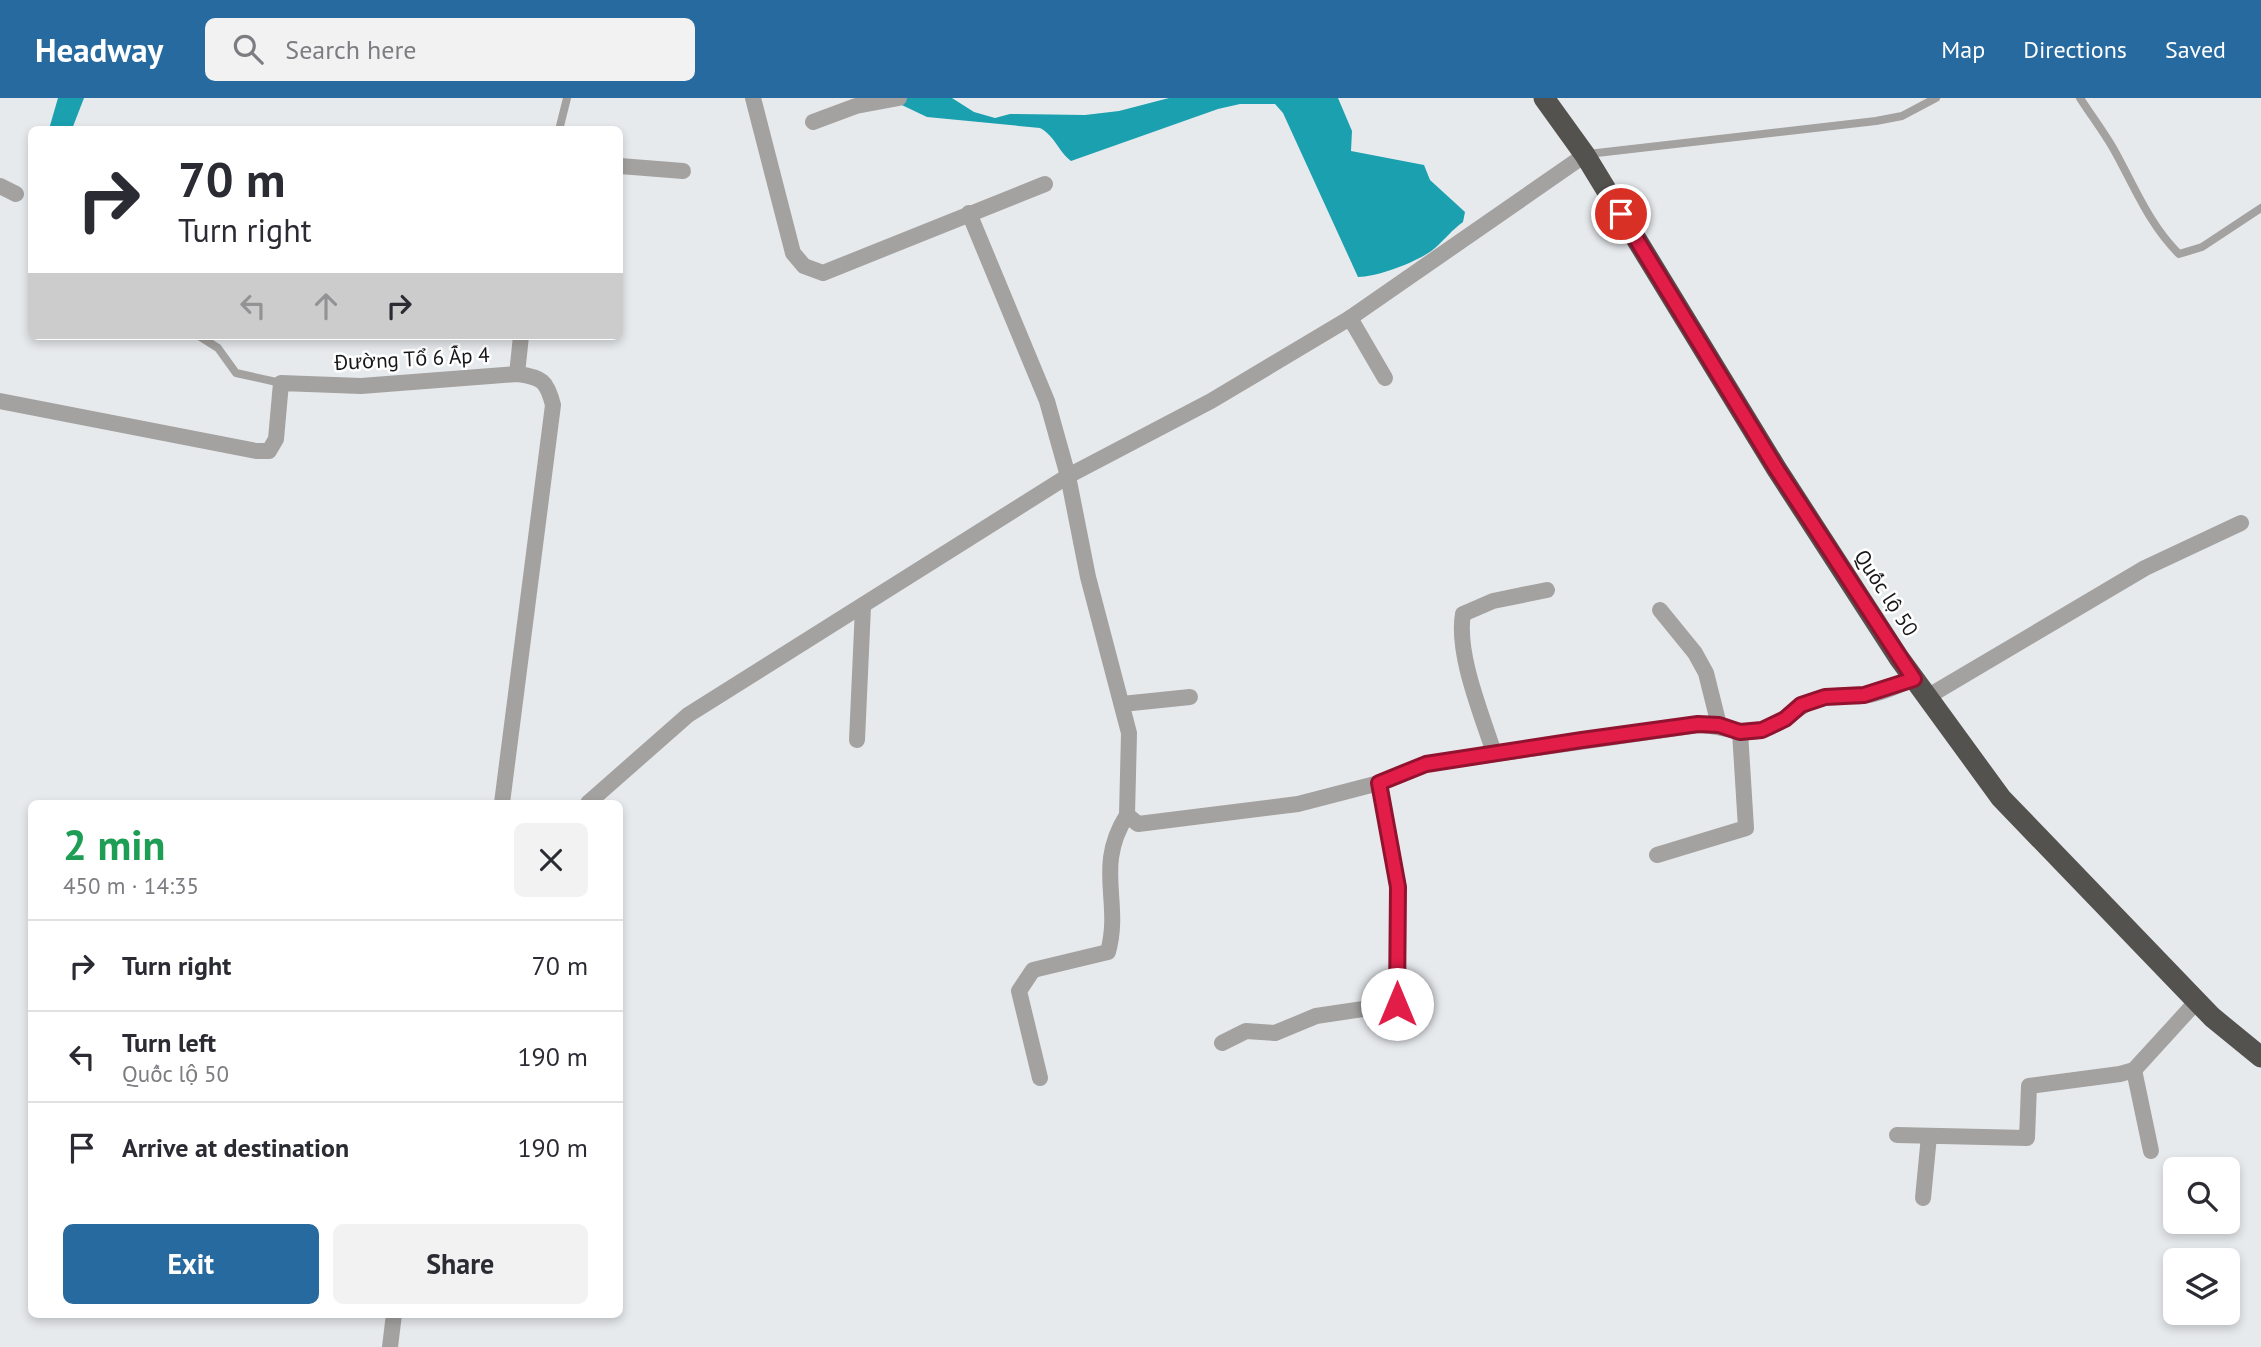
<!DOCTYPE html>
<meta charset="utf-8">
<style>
:root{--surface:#fff;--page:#f2f2f3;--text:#2b2b33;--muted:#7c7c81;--line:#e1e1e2;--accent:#266a9f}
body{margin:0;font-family:"PT Sans",sans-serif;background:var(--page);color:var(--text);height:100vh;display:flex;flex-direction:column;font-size:26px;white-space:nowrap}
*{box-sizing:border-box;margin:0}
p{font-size:23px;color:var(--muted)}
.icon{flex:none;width:38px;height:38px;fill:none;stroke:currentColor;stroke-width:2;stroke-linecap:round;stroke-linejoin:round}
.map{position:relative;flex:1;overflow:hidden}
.details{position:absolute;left:28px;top:702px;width:595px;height:518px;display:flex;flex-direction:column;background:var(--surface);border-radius:10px;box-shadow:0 4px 10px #0003}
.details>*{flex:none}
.hud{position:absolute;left:28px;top:28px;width:595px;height:214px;border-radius:10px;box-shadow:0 4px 10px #0003;background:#fff;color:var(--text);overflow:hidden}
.buttons{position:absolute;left:2163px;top:1059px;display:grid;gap:14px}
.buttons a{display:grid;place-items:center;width:77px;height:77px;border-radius:10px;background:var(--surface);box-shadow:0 4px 10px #0003;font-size:35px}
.pin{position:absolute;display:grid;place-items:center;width:60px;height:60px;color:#fff;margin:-30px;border:4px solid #fff;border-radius:50%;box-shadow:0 2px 7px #0007}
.me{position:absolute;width:77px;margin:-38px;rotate:0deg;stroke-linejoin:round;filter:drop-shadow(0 0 5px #0008)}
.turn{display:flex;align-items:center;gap:24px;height:147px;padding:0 35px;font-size:32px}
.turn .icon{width:91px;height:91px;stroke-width:2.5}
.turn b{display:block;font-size:49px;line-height:60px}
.lanes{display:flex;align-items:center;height:66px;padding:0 35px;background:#0003;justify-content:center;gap:35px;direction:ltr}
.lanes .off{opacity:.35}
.round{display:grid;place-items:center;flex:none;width:74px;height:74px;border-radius:10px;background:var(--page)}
.headline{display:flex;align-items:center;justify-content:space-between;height:119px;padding:0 35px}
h1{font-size:42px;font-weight:600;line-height:52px;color:#1e9e55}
.button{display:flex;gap:14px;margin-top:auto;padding:14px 35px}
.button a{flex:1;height:80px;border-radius:10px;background:var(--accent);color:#fff;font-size:28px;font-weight:600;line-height:80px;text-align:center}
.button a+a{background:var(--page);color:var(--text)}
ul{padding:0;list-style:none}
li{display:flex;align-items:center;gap:21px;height:91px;padding:0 35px;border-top:2px solid var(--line)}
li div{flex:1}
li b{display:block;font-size:26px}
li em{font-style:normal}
header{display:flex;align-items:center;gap:42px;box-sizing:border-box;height:98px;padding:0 35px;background:var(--accent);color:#fff}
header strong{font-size:33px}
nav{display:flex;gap:38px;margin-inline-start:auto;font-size:24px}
.search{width:490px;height:63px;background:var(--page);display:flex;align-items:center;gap:18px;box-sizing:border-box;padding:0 24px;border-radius:10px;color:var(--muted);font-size:26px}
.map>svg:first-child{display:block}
.water{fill:#1aa0af}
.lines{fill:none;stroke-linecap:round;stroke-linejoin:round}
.lane{stroke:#a3a2a0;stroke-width:8}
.street{stroke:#a3a2a0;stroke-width:16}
.highway{stroke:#53524f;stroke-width:21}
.route-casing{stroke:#92132f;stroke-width:18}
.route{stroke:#e11d48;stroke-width:12}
.labels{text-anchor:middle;stroke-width:5;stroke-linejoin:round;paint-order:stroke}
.street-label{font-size:21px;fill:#171719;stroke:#fff}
</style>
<header>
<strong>Headway</strong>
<div class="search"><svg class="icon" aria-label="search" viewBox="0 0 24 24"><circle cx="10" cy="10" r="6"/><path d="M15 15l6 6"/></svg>Search here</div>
<nav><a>Map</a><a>Directions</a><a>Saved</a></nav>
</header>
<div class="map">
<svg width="2261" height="1249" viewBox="0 0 2261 1249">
<rect width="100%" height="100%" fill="#e7eaed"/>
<g class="water">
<polygon points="58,0 84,0 72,31 49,31"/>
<path d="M887 0H952L974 14 995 20 1010 16 1085 17 1119 13 1169 0H1338L1352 33 1351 53 1424 67 1430 82 1465 114 1463 124C1452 132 1445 141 1435 150 1420 163 1378 179 1358 179L1283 15 1275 6H1240L1218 11 1071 63C1058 53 1055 38 1040 30L927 19Z"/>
</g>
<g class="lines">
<g class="lane">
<path d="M2080 0C2091 17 2103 33 2113 50 2134 87 2148 125 2179 156L2202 149 2261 110"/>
<polyline points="559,32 567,0"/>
<polyline points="1588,56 1876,23 1902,18 1936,0"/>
<polyline points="199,238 218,250 236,275 281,285"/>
</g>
<g class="street">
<polyline points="753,0 793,155 804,168 823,175 1045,86"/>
<polyline points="813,24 856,8 899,0"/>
<polyline points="620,68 683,73"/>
<polyline points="0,88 16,96"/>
<path d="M969 115 1047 303 1068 378 1088 479 1129 635 1127 717 1138 726 1298 706 1379 685 1426 666 1698 627C1720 627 1741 638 1762 632 1786 626 1799 604 1824 599 1836 596 1850 599 1862 598 1880 596 1897 588 1914 581"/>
<polyline points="1350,220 1385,280"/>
<polyline points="517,276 521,238"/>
<path d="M0 303 256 353H269L276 341 281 285 361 288 517 276C542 279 547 283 553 307L502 705"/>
<polyline points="1660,512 1695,555 1706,575 1719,627"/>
<polyline points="1927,599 2145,470 2241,425"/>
<polyline points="1122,606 1190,599"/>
<polyline points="857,642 863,509"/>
<path d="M1494 655C1482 617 1456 556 1463 516L1493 503 1547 492"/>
<polyline points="588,705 688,617 1068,378 1211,303 1350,220 1585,57"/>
<polyline points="1657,757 1746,730 1740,634"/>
<polyline points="1222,945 1246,933 1275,935 1316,918 1397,906 1398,789 1379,685"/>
<polyline points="2134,972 2151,1053"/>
<path d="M1040 980 1019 893 1033 872 1108 854C1122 803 1094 769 1127 717"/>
<polyline points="1897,1037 2027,1040 2029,988 2120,976 2134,972 2197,903"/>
<polyline points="1923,1100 1929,1038"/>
<polyline points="390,1249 394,1216"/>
</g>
<polyline class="highway" points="1544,0 1585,57 1776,370 1899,560 2001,700 2212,919 2261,959"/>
</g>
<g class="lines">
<defs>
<polyline id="route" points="1397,906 1398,789 1379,685 1426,666 1582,642 1698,626 1719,627 1740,634 1762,632 1785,621 1801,607 1825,599 1864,597 1914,581 1776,370 1621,116"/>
</defs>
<use href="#route" class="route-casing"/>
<use href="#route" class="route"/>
</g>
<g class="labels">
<g class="street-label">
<text transform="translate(412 261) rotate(-3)" y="7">Đường Tổ 6 Ấp 4</text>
<text transform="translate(1886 495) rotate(57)" y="7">Quốc lộ 50</text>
</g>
</g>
</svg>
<div class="buttons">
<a><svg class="icon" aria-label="search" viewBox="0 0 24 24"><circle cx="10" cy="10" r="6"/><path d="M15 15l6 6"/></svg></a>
<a><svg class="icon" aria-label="layers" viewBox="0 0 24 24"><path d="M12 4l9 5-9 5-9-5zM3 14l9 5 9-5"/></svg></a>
</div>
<div class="pin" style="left:1621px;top:116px;background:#d93025"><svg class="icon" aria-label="arrive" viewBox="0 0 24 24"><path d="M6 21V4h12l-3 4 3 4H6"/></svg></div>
<svg class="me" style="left:1397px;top:906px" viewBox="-20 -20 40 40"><circle r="19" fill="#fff"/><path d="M0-13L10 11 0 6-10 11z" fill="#e11d48"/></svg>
<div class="hud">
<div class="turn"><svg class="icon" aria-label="right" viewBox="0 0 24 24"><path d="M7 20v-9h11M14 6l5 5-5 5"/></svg><div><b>70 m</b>Turn right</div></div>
<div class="lanes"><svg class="icon off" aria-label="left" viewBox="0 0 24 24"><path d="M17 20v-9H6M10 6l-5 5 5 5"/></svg><svg class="icon off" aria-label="ahead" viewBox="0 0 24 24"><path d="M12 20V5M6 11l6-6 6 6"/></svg><svg class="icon" aria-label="right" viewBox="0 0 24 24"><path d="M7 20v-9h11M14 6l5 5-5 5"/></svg></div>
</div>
<section class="details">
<div class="headline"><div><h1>2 min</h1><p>450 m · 14:35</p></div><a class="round"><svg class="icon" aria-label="close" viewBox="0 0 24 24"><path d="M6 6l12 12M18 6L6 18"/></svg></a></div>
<ul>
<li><svg class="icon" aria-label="right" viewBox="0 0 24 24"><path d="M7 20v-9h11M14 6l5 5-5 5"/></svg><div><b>Turn right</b></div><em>70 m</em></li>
<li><svg class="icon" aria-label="left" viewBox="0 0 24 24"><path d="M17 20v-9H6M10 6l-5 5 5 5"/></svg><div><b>Turn left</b><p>Quốc lộ 50</p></div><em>190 m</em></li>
<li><svg class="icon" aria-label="arrive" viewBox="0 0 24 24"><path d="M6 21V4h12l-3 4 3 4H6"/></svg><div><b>Arrive at destination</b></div><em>190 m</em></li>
</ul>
<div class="button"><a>Exit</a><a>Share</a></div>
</section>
</div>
